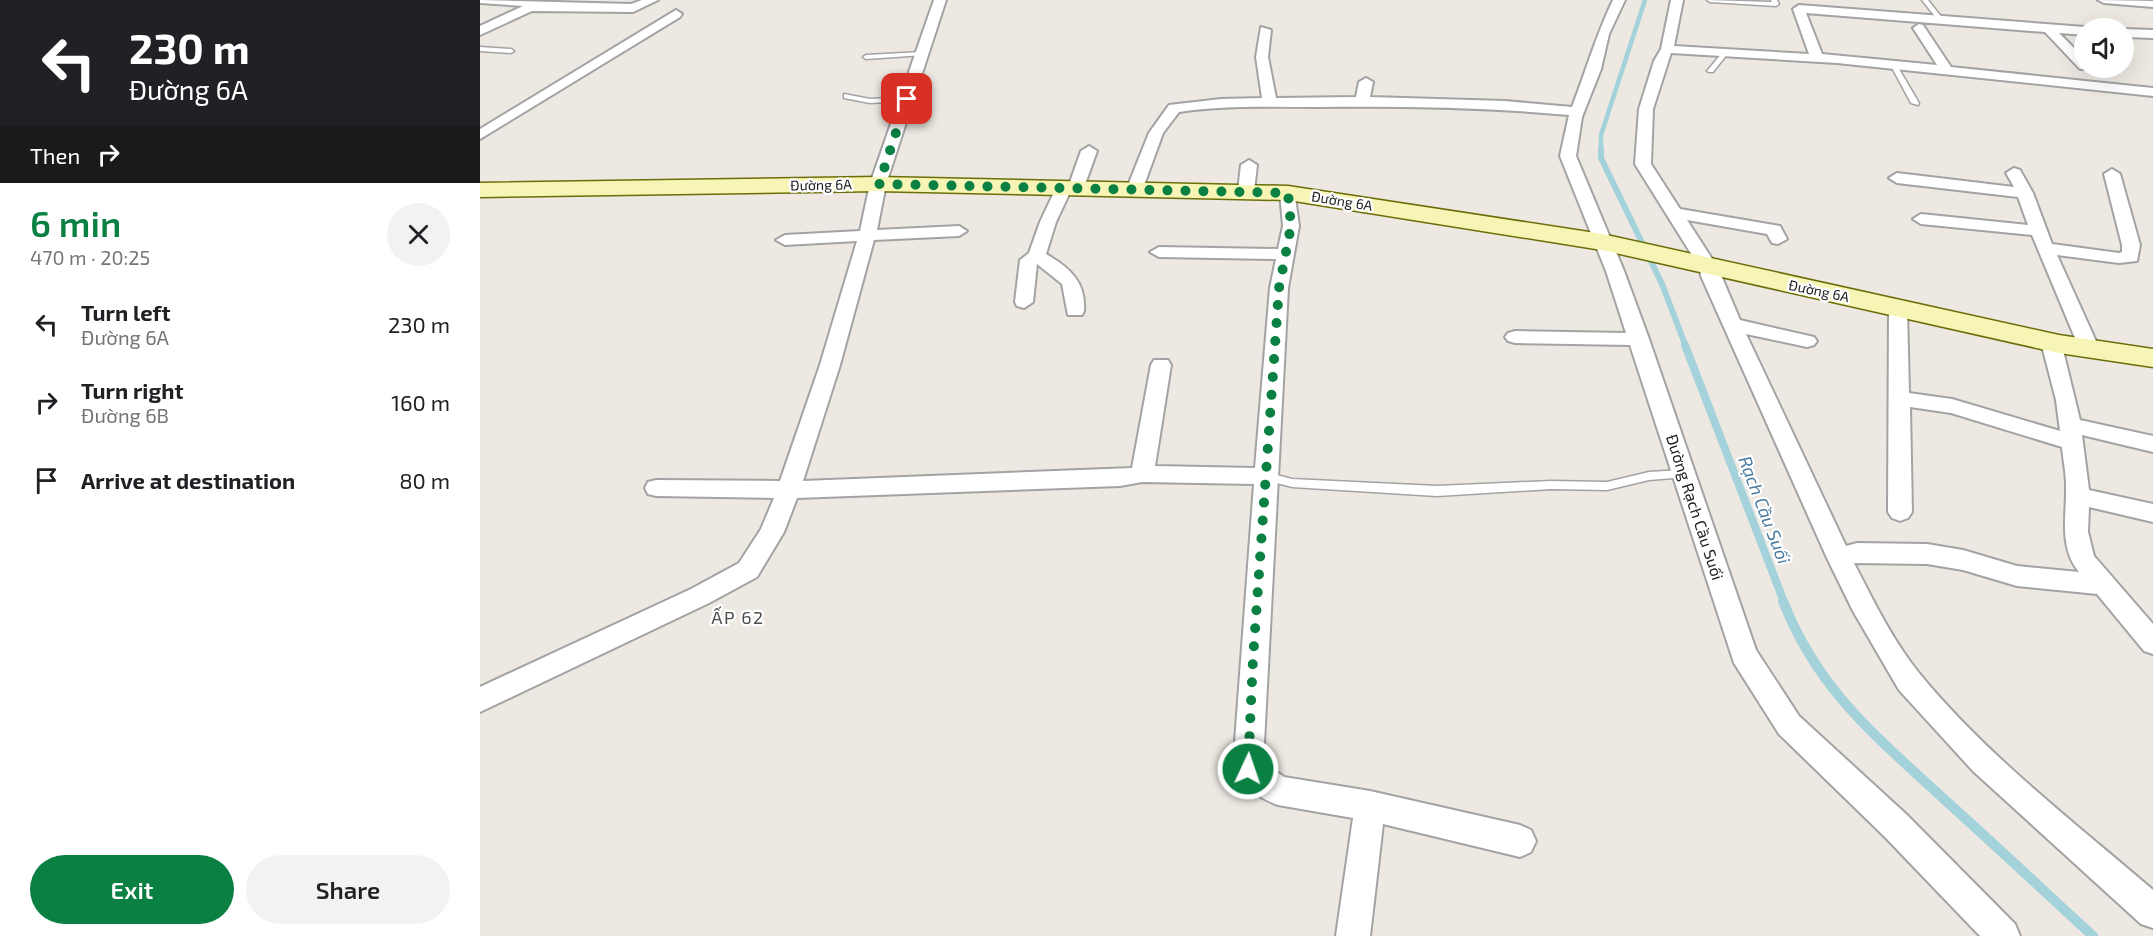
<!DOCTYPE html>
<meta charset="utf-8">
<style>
:root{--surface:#fff;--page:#f2f2f2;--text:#202124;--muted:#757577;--accent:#0b8043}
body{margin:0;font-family:"Exo 2",sans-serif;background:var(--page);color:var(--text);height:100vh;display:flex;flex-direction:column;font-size:22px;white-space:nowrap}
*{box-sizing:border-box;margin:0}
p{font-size:20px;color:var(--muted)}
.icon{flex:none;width:33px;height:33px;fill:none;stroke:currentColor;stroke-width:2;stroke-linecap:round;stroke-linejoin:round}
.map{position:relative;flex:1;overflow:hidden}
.sheet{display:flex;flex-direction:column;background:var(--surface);width:480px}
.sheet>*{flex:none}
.top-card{background:#202124;color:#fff;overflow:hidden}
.tools{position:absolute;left:1594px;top:18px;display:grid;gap:12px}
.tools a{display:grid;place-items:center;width:60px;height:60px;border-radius:50%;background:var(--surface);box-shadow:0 6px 24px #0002;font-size:30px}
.pin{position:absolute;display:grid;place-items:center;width:51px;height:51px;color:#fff;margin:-26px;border-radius:12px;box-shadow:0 3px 9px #0006}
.me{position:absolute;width:66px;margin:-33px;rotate:3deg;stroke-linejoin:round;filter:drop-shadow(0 0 4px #0008)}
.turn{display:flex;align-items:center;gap:21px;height:126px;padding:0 30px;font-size:27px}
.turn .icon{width:78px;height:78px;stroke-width:2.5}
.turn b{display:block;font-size:42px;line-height:51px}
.then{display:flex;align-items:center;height:57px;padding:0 30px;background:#0003;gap:12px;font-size:22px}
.round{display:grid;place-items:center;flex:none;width:63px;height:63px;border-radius:32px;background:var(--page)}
.overview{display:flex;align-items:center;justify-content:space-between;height:102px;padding:0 30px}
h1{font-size:36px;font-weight:600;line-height:45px;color:var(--accent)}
.button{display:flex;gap:12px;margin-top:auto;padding:12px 30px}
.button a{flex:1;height:69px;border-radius:36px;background:var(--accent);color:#fff;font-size:24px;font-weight:600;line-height:69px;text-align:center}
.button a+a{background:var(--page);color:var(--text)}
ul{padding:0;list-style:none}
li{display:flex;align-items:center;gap:18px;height:78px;padding:0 30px}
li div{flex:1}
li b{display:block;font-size:22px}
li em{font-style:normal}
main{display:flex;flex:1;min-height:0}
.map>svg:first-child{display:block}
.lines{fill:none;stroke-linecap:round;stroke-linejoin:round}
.stream-far3{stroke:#a3d2da;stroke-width:4.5}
.stream-far2{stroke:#a3d2da;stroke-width:6}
.stream-far1{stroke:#a3d2da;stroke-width:8}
.stream{stroke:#a3d2da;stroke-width:10}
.lane-casing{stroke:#a3a3a3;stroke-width:3}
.street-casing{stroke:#a3a3a3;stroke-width:4}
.secondary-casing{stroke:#6b6e08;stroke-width:3}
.lane{fill:#fff;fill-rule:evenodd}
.street{fill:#fff;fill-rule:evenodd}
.secondary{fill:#f7f5b6;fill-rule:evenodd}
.route{stroke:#0b8043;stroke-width:10;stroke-dasharray:0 18}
.labels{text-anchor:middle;stroke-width:4.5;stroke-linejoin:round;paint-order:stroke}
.far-street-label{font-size:14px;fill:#1c1c1c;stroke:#fff}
.street-label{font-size:16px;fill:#1c1c1c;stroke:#fff}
.water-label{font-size:18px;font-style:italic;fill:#497ba0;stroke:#fff}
.neighbourhood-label{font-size:18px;letter-spacing:1.5px;fill:#4f4f4f;stroke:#fff}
</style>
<main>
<section class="sheet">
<div class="top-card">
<div class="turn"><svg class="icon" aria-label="left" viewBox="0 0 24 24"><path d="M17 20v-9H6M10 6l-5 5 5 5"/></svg><div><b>230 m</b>Đường 6A</div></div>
<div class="then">Then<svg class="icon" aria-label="right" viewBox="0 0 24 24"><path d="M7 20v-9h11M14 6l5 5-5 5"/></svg></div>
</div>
<div class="overview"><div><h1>6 min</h1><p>470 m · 20:25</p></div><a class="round"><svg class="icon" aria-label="close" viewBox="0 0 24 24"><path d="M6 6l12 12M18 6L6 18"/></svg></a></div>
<ul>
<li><svg class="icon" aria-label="left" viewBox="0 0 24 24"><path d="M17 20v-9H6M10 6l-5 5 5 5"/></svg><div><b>Turn left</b><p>Đường 6A</p></div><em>230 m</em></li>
<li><svg class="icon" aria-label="right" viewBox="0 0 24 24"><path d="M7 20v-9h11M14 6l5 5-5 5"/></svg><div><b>Turn right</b><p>Đường 6B</p></div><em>160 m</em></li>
<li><svg class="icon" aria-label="arrive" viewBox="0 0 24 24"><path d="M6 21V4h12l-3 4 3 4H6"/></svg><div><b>Arrive at destination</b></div><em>80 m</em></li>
</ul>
<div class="button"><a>Exit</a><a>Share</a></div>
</section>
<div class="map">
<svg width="1673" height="936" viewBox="0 0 1673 936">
<rect width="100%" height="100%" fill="#ede8e2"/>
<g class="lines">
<polyline class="stream-far3" points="1121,151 1121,135 1165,0"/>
<polyline class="stream-far2" points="1121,149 1121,158 1182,284 1206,347"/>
<polyline class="stream-far1" points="1205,345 1304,602"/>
<path class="stream" d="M1303 601C1338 691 1397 737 1465 800 1515 845 1564 891 1613 936"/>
<defs>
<g id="lane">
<polygon points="1227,0 1292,2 1291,0 1297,0 1299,4 1296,6 1230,2"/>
<polygon points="1442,0 1448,0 1462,18 1461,19 1457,19"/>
<polygon points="0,47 31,49 34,51 31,53 0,51"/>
<polygon points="442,52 445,54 444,55 386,59 383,57 386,55"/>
<polygon points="1243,52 1248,53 1233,72 1229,72 1227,71"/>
<polygon points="1411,63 1416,64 1439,103 1438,105 1431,103 1410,64"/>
<polygon points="364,94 390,99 427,97 431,99 427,101 390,103 364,98"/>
<polygon points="1202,470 1208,474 1206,477 1169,480 1127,490 1071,489 957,496 812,487 781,479 779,476 785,472 812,479 957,486 1071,481 1127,482 1169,472"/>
</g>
<g id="street">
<polygon points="0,0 151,4 162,0 178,0 153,12 52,11 0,35 0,26 43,6 0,3"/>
<path d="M454 0H466L406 184 397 230 479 226 487 231 479 236 394 240 360 365 323 481 652 468 671 365 674 360H688L691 365 675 466 775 468 790 288 796 259 679 257 670 252 679 247 798 249 803 226 800 193 808 188 814 190 819 226 808 288 783 762 804 777 890 791 1040 825 1051 830 1056 841 1051 852 1040 857 903 824 890 936H856L873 818 798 805C781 799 761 786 753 769L774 484 662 482 640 486 317 498 304 532 277 577 229 603 0 712V687L211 589 259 563 281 529 294 498 176 496 168 494 165 488 168 482 176 480 300 481 340 365 377 241 305 245 296 240 305 235 380 231 390 184Z"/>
<path d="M1133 0H1145L1129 34 1121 69 1102 117 1096 156 1144 271 1169 339 1276 650 1319 716 1427 815 1535 924 1540 936H1500L1405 837 1299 734 1254 663 1150 345 1035 343 1028 341 1025 337 1028 333 1035 331 1146 333 1126 271 1080 156 1089 115C1004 107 921 106 836 107 790 107 744 105 699 112L683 133 663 188 655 193 647 188 669 133 689 105 741 99 782 98 776 57 781 27 791 30 788 57 796 98 876 97 879 82 886 78 893 82 890 97 1025 101 1092 107C1106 71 1116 35 1133 0Z"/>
<path d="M1191 0H1203L1194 46 1329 54 1313 9 1319 5 1605 27 1609 28H1605V35L1579 33 1605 59V68H1610L1600 69 1565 32 1326 13 1342 54 1457 65 1433 28 1439 24 1443 25 1471 67 1673 88V96L1357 63 1191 53 1173 109 1171 164 1200 209 1294 225 1300 226 1307 239 1298 244 1292 243 1287 234 1207 220 1238 268 1260 320 1334 337 1337 341 1334 345 1327 347 1266 334 1366 546 1377 543 1447 544 1483 550 1537 566 1599 572C1578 547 1587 514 1586 485 1586 472 1583 459 1582 447L1471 413 1430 407 1432 512 1428 518 1420 521 1412 518 1408 512 1409 309 1411 305H1425L1427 309 1429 393 1472 399 1580 431 1576 400 1561 342 1564 338H1578L1581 342 1600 420 1673 436V452L1602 435 1609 490 1673 504V522L1609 507 1608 532 1614 556 1673 624V654L1664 651 1617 594 1537 586 1483 570 1447 564 1374 563C1393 600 1413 641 1439 673 1505 754 1594 822 1673 890V928L1661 924 1493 771 1419 690 1373 611 1347 558 1221 276 1220 268 1155 164 1159 109 1174 61 1181 49Z"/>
<polygon points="1618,0 1673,1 1673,7 1624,3"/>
<polygon points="196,10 202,14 200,17 0,139 0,129"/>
<polygon points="1644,29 1673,30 1673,38 1644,37"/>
<path d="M609 146 617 151 604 187 602 190H591L576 222 566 254C590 268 606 282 604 311L602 315H588L582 284 557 264 553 302 544 308 537 306 535 302 540 260 549 253 560 222 577 186 579 183 590 182 601 151Z"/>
<polygon points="769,160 777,165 774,191 766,196 758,191 761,165"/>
<polygon points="1534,168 1540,170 1553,193 1572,244 1639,253 1642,252 1642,245 1624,174 1632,169 1640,174 1660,245 1657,261 1639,263 1577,255 1620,350 1617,354 1603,354 1600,350 1552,235 1441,224 1433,219 1441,214 1548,225 1538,197 1417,183 1409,178 1417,173 1534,187 1526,173"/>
</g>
<polygon id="secondary" points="398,177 808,186 1122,234 1579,335 1673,349 1673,367 1579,353 1122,250 808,200 398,191 0,197 0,183"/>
</defs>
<use href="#lane" class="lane-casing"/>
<use href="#street" class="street-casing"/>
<use href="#secondary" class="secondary-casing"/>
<use href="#lane" class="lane"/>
<use href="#street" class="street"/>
<use href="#secondary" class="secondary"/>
</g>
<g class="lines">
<polyline class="route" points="427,99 399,184 808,193 811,226 799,288 773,659 768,769"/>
</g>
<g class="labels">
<g class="far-street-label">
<text transform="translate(341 185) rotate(-1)" y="5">Đường 6A</text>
<text transform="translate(862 201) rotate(9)" y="5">Đường 6A</text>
<text transform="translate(1339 291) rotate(12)" y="5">Đường 6A</text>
</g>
<g class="street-label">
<text transform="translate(1215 507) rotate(72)" y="6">Đường Rạch Cầu Suối</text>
</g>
<g class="water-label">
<text transform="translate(1284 510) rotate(69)" y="6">Rạch Cầu Suối</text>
</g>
<g class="neighbourhood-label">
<text x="258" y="624">ẤP 62</text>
</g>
</g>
</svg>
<div class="tools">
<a><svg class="icon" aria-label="sound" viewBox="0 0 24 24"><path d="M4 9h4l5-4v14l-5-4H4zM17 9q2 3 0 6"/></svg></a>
</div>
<div class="pin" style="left:427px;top:99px;background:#d93025"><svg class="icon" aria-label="arrive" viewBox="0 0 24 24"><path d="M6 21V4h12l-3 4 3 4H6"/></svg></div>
<svg class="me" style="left:768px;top:769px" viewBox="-20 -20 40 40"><circle r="17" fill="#0b8043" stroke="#fff" stroke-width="3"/><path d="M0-11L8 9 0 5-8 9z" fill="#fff"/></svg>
</div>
</main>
